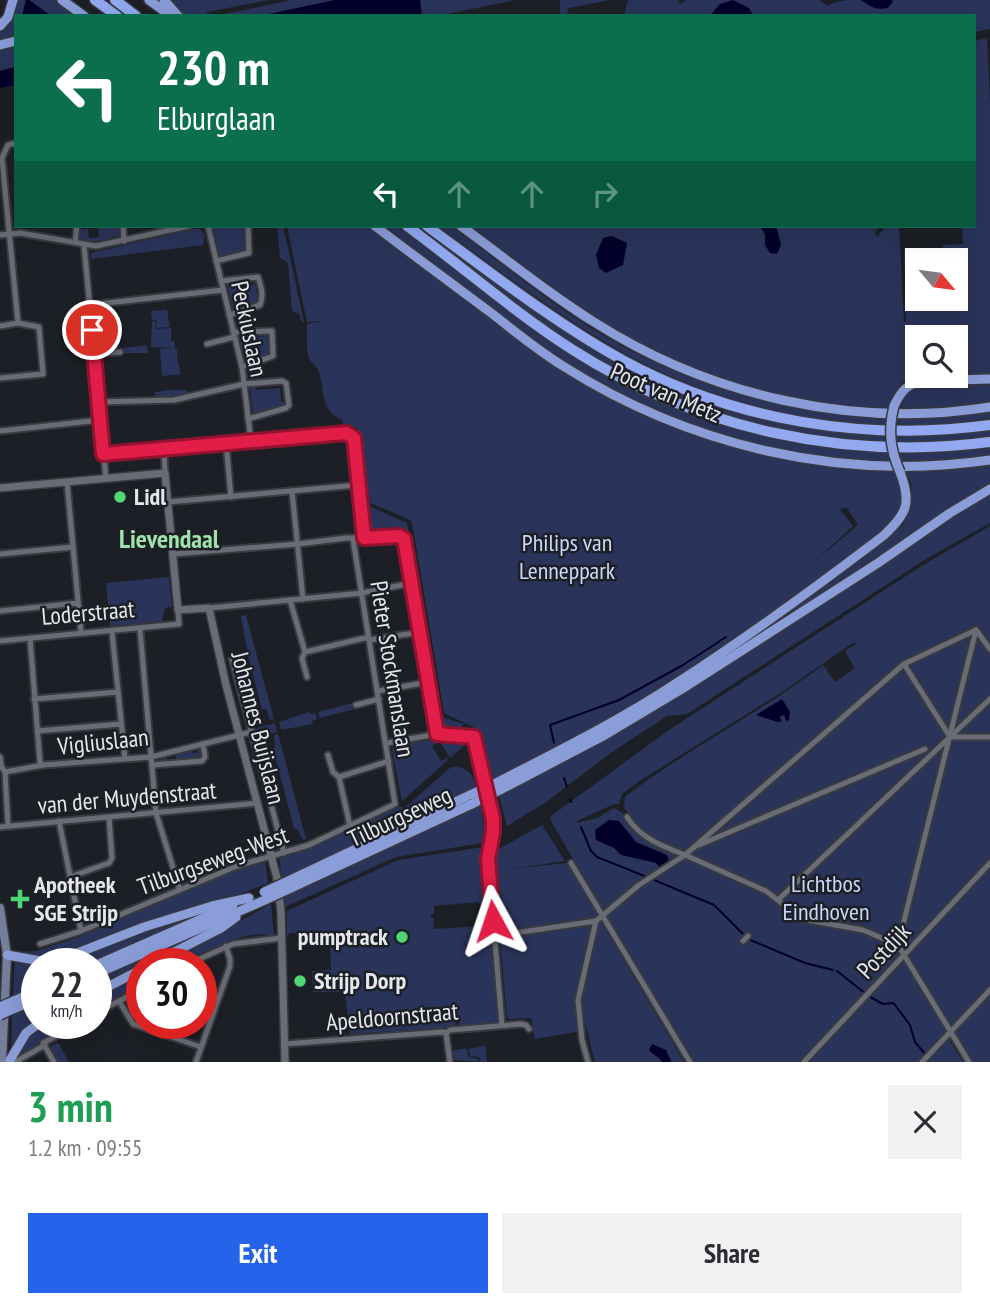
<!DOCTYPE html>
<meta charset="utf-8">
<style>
:root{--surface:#fff;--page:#f2f2f3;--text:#2b2b33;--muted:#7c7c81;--accent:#2563eb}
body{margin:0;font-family:"PT Sans Narrow",sans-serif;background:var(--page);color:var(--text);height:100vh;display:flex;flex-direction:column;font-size:26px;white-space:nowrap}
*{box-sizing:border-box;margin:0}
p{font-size:23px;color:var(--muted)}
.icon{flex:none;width:38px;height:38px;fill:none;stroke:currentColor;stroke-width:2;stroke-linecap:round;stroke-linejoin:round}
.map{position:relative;height:1062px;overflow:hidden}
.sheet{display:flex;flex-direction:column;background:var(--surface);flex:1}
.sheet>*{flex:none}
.hud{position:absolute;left:14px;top:14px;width:962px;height:214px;border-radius:0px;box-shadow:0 7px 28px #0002;background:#0b6e4f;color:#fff;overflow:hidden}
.needle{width:46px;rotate:119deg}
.controls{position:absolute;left:905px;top:248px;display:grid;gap:14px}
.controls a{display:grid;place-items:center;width:63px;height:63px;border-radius:0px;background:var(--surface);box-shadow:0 7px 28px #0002;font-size:35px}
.speed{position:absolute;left:21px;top:948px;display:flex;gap:14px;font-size:35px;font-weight:700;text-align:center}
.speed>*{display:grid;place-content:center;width:91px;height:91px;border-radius:50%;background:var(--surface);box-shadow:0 7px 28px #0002;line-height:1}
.speed small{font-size:18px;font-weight:400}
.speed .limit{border:10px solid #d22;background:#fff;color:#111}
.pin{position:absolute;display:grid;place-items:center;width:60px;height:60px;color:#fff;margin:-30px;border:4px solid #fff;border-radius:50%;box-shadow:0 2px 7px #0007}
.me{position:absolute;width:77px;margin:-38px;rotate:355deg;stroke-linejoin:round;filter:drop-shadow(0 0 5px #0008)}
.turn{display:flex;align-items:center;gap:24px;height:147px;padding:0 28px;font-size:32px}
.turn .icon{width:91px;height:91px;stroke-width:2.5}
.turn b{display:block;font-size:49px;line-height:60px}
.lanes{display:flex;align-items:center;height:66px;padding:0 28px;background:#0003;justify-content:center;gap:35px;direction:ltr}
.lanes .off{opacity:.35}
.round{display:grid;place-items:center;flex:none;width:74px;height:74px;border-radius:0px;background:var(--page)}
.summary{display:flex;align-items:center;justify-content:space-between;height:119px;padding:0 28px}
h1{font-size:42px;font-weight:800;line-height:52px;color:#1e9e55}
.action{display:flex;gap:14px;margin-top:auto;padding:14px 28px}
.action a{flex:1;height:80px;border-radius:0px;background:var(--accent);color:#fff;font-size:28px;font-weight:800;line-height:80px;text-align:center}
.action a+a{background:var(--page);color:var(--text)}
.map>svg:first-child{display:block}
.green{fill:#2a345a;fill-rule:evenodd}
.water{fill:#020029}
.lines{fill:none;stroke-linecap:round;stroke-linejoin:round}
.stream{stroke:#020029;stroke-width:2}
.minor-casing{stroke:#383a40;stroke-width:9}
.tertiary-casing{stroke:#383a40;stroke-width:10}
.secondary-casing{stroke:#383a40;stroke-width:11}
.trunk-casing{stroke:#383a40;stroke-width:12}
.motorway-casing{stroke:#383a40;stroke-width:13}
.minor{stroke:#696c75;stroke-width:5}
.tertiary{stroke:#696c75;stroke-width:7}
.secondary{stroke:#757e9a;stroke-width:8}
.trunk{stroke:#8a9dd9;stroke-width:9}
.motorway{stroke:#92a9f2;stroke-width:10}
.trunk-bridge-casing{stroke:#383a40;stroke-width:12;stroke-linecap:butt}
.trunk-bridge{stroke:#8a9dd9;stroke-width:9}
.route-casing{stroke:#92132f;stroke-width:18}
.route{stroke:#e11d48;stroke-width:12}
.poi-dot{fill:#50d674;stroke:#1d1f26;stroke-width:2.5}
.labels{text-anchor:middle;stroke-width:5;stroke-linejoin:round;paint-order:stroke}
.street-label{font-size:24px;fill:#e5e7ec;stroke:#1d1f26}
.poi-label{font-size:24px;font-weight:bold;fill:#e5e7ec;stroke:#1d1f26;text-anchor:start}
.park-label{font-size:24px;fill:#ccd8f8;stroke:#1d1f26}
.neighbourhood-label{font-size:26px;font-weight:bold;fill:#a0e2ab;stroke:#1d1f26}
</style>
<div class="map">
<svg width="990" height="1062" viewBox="0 0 990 1062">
<rect width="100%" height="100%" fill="#1d1f26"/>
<g class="green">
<polygon points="14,0 26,0 22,16 16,16 16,40 0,43 0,29"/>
<polygon points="29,0 57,0 79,16 51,16"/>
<polygon points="168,0 269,0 207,12 206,16 185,16"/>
<polygon points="292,0 335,0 260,16 214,16"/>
<polygon points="419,0 516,0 437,16 422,16"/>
<polygon points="560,0 610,0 569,8 566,16 560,16"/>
<path d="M628 0H678L680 4 686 0H819L828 6C836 0 849 0 860 0 871 3 884 19 892 0H990V29L975 32V16H753L752 12 716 8 710 16H624Z"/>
<path d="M987 38 990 102V375L956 376V338H917V375L902 382 887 410 828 405 777 396 714 378 631 341 618 331 566 299 467 226H760L765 234 767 247 770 250 781 245 776 226H881L875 232 877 237 886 226H899L904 322H906L904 249 943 248V245L963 244 962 226H975V41ZM917 261H956V299H917Z"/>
<polygon points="16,47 16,67 0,71 0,50"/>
<polygon points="98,226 121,226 123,235 93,242 78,238 78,230 88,229 89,238 99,237"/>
<polygon points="212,226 246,226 248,249 219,259"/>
<polygon points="277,226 283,226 304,322 302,322 299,314 292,311 288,263 280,258"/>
<path d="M287 226H368L562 371 582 383 719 442 908 470 947 469 990 464V486L675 688 903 525C911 509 914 496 910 478L897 479C909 503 898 517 881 533L777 611 654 693 557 748 489 780 477 729 444 713 412 522 406 518 368 502 362 441 356 427 344 429 342 420C320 411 325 390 319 372 317 366 311 363 309 358 306 349 307 334 307 324L322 321 307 322ZM843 508H847L858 525 813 563 853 526 841 511 838 512Z"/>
<path d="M384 226H397C422 245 448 263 474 283 506 308 537 335 572 356 706 439 835 463 990 448V457C962 460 933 465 905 464 784 460 670 428 567 364 502 324 446 271 384 226Z"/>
<path d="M414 226H421L550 319 706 402 772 421 825 430 878 434 990 428V438C960 441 930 445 900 444 786 441 671 409 574 347 518 310 468 265 414 226Z"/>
<path d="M438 226H451C496 259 540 296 588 326 708 402 850 432 990 412V418C868 438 733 414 626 354 559 317 499 270 438 226Z"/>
<polygon points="199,228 205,235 203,245 91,259 91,253"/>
<polygon points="231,282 233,287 255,284 258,299 254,305 233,310 227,283"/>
<polygon points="167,310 170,327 157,328 156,320 152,320 151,311"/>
<polygon points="152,321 155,321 156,329 171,328 171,341 174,341 175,349 178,349 177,357 181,374 162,376 160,349 174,348 151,347"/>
<polygon points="239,334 243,334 244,338 267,336 270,355 245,363"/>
<polygon points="147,345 148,353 124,353 124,348"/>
<polygon points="990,381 990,403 900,410 908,390 917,385"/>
<polygon points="255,386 256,390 280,388 281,402 286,402 286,404 283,407 253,414 250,387"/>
<polygon points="169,390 187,390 189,394 156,398 155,392"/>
<polygon points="990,493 990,523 926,559 687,714 667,716 612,752 546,802 507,826 499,796 502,793 618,730"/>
<polygon points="364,504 407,523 418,575 414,576 411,549 403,533 394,530 367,533"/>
<path d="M990 526V1062H965L950 1037 948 1038 963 1062H686L602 920 501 936 494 860 497 850 542 825 565 861 509 869 567 863 573 859 550 819 551 816 669 730 920 567ZM854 642 856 644 845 651 855 668 835 682 823 665C760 713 688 748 625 797L624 808 635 822 628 825 623 813 614 808 597 818 577 823V821L614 804H619L622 794 641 780 782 692Z"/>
<polygon points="169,577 172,607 165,608 162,621 110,626 106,583"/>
<polygon points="418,578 435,677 431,678 431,667 414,579"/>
<polygon points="246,615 274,719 270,720 266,709 262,709 248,656 241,616"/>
<polygon points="353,703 355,709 320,718 318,712"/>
<polygon points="309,712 310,714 315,713 317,719 312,721 313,724 281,730 279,722"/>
<polygon points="441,714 445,718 464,724 461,727 463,732 440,728 438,718"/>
<polygon points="275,723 277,732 255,737 253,729"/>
<polygon points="278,734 306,839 303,840 297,829 294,828 273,749 275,747 274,735"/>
<polygon points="438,738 458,739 466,744 450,758"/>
<polygon points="436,739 438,742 432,746 441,761 447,758 448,760 402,801 392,750 394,746"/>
<polygon points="197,747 201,749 200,759 163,761 165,755 167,760 176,759 175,753 191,749 192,753 198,752"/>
<path d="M451 767C467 766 473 773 476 788L282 879 279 858 311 847 401 806 402 808 408 805Z"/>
<polygon points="481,805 484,828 482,843 396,857 285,907 284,897"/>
<polygon points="484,847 490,901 479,904 478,902 434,906 434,914 431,915 431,918 434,918 433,929 483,926 482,915 480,915 479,908 488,907 490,910 499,1021 495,1024 457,1027 460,1022 456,1021 454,1027 350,1034 345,992 313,992 312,971 331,970 330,944 310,944 310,937 317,937 317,935 301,936 298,933 290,933 287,936 287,911 398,860"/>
<polygon points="265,861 268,883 248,891 74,952 45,959 16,952 36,951 79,937 242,867"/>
<path d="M271 904 274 936C239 928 214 953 183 963 177 966 168 964 161 964Z"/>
<polygon points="213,910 89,964 37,964 37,987 13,998 15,957 53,964"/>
<polygon points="601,922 684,1062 671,1062 671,1058 652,1053 659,1056 662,1062 595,1062 581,1006 599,923"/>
<polygon points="218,923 219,926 147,964 142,964 142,967 96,991 96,977"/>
<path d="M593 924C585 961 571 994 581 1031L535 1039 531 1018 509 1019 507 1017 500 938Z"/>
<polygon points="142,974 142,985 96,1009 96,997"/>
<polygon points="37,1003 37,1021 11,1055 12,1016"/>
<polygon points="40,1024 70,1024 41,1039 39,1046 19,1056 18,1054 29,1034"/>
<polygon points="484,1030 487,1062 481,1062 479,1057 471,1056 468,1049 485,1046"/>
<polygon points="56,1043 59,1044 69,1062 57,1062 49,1048"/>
<polygon points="466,1048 469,1057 478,1059 480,1062 453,1060 452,1051"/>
</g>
<g class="water">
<polygon points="26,0 29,0 51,16 22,16"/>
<polygon points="335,0 420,0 422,16 260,16"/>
<polygon points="733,0 749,8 753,16 710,16 720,4"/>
<path d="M861 0H892L893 1 889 7C877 11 871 7 861 0Z"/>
<polygon points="16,67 16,85 0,88 0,71"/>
<polygon points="760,226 776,226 781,245 777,254 770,253 765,245 765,234"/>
<polygon points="612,236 627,243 623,265 606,273 599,268 596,255 603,238"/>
<polygon points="782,699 790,712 789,720 786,721 784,715 779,717 782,720 780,722 777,722 756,715"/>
<polygon points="609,820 619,821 636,842 667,855 669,860 660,868 656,863 621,855 614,848 596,840 595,830"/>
<path d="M652 1044 666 1050 671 1062H662C659 1056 653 1055 649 1050Z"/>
</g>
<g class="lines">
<g class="stream">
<polyline points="554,743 550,725 619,700 683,665 726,637"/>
<polyline points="564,778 567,787"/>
<polyline points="570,799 571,802"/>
<polyline points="581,827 591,851 597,857 647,877"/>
<polyline points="654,880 714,905 744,935"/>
<polyline points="748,939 805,963 833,970"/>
<polyline points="837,971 866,994"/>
<polyline points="870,997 883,1004 893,1003 895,1005 910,1025 915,1042 925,1054"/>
</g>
<defs>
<g id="minor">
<polyline points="16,143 8,145 2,158 18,323"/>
<polyline points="123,226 124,241"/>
<polyline points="208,226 242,367 251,441"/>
<polyline points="0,235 20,233 96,246 189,226"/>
<polyline points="75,242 77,226"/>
<polyline points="84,245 106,479"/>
<polyline points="216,261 249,253 248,226"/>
<path d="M221 281 258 277C261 286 264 296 260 305L229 315"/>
<polyline points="89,305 223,290"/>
<polyline points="0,326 18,323 39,327 43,374 0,378"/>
<polyline points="233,332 272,331 273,356 242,367"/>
<polyline points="207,344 234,337"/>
<polyline points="94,354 120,352"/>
<polyline points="98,402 174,400 244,384 282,381 286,383 289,405 286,408 248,419"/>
<polyline points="0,431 100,420"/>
<polyline points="226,443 231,497"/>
<polyline points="164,450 165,473"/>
<polyline points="103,454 346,433 354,438 364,538"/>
<polyline points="67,482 81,633"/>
<polyline points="292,491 303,599"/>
<polyline points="168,502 358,485"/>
<polyline points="0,554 73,547"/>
<polyline points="173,554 298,544 346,538 402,537 437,734"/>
<polyline points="290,600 305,652 302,658 307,677"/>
<polyline points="209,608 362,593 412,583"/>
<polyline points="0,611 78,603"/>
<polyline points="140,629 156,813 180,890"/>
<polyline points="976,630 990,649"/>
<polyline points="112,632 125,759"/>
<polyline points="30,638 40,762 43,765"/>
<polyline points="370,640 420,632"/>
<polyline points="0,641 179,624 178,610"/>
<polyline points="305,652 369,637"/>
<polyline points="232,659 284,853"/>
<polyline points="378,691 428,682"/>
<polyline points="34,699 118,692"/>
<polyline points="356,705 379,699"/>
<polyline points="37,731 121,724"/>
<polyline points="951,737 990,737"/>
<polyline points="387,743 437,734 474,737 493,819 493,832 488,859 502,1025"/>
<polyline points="328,755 333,772 339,777 350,826"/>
<polyline points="0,757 1,766 5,772 8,826"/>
<polyline points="152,765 202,761 205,757 203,744"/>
<polyline points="5,772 43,765 151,757 251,732"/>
<polyline points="339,777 389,761"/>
<path d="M627 817C640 838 662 846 685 855L904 664 950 737"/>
<polyline points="59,821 81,931"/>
<polyline points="0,827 258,803"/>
<polyline points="699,845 925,749"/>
<polyline points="571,863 690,1062"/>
<polyline points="70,877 109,863 112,858 109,817"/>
<polyline points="779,899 990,699"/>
<polyline points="495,936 596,921 639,885 685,855 766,891 802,919 863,930 898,945 969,1062"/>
<polyline points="743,941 748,936"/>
<polyline points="40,944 81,931 237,866 309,845 395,804 353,539"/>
<polyline points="898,945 976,630 904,664"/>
<polyline points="188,964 233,944 281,938"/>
<polyline points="119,1001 133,1024 201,1047"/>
<polyline points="96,1013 142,989"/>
<polyline points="446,1033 450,1062"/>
<polyline points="284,1044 442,1032 446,1033 450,1030 521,1024 526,1025 529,1029"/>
<polyline points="10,1060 17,1061 45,1045"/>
<polyline points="54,1062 43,1043 78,1024"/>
<polyline points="196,1062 230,966 230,959 226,946"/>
<polyline points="588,1062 582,1040 578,1000 596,921"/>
<polyline points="804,1062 990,863"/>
<polyline points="922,1062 990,990"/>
</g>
<polyline id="tertiary" points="0,488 165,473 178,610 209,608 226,685 277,878 281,912 285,1062"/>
<polyline id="secondary" points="0,908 7,955 2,1062"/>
<g id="trunk">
<polyline points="62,0 84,16"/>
<polyline points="149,0 171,16"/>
<polyline points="164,0 178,16"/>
<polyline points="0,26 8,17 13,0"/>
<polyline points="0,45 16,41"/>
<path d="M375 226C413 255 451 283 490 312 514 331 537 350 563 366 689 446 842 482 990 460"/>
<path d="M461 226C505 258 547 293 594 322 710 396 854 429 990 407"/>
<path d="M894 406C900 393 906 385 920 381L990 379"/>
<path d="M498 782C558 751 619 721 675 684 747 638 816 587 883 536 907 514 912 503 900 472"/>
<polyline points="500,790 605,735 682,689 878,563 950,513 990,489"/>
<polyline points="288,881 470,795"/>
<polyline points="289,889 472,804"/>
<polyline points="7,955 46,962 62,959 144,927 212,906 249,898"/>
<polyline points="151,964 221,928 236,917"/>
<polyline points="96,965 233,905"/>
<polyline points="96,974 265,900"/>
<polyline points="96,993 142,969"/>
<polyline points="14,1001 37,991"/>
<polyline points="13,1009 37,999"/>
<polyline points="10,1060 26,1033 38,1024"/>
</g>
<g id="motorway">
<polyline points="95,0 117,16"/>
<polyline points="115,0 136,16"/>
<path d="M407 226C463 267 515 313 573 350 697 429 845 461 990 442"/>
<path d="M427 226C491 273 555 323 624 361 735 421 866 442 990 425"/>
</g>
</defs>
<use href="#minor" class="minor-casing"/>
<use href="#tertiary" class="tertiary-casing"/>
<use href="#secondary" class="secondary-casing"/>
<use href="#trunk" class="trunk-casing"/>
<use href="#motorway" class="motorway-casing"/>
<use href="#minor" class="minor"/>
<use href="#tertiary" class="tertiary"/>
<use href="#secondary" class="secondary"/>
<use href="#trunk" class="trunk"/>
<use href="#motorway" class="motorway"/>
<defs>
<g id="trunk-bridge">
<path d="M894 406C888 430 890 449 900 472"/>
<polyline points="470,795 498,782"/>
<polyline points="472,804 500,790"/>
<polyline points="264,892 288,881"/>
<polyline points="265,900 289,889"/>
<polyline points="0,1007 14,1001"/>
<polyline points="0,1015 13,1009"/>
</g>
</defs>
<use href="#trunk-bridge" class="trunk-bridge-casing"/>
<use href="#trunk-bridge" class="trunk-bridge"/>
</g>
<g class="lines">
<defs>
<polyline id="route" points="92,330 103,454 346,433 354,438 364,538 399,536 404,539 437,734 474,737 493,819 493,832 488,859 493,921"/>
</defs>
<use href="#route" class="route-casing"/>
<use href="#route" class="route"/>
</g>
<g class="poi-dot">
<circle cx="120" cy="497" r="7"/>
<path d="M16.5 888.5h7v7h7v7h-7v7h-7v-7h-7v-7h7z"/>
<circle cx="402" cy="937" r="7"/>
<circle cx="300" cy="981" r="7"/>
</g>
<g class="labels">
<g class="street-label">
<text transform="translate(249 329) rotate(78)" y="8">Peckiuslaan</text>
<text transform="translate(666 393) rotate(23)" y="8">Poot van Metz</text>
<text transform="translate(88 613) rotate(-5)" y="8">Loderstraat</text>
<text transform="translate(392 669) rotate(81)" y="8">Pieter Stockmanslaan</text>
<text transform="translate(258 728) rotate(76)" y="8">Johannes Buijslaan</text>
<text transform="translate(103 742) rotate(-6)" y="8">Vigliuslaan</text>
<text transform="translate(127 798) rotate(-5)" y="8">van der Muydenstraat</text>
<text transform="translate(400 817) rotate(-25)" y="8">Tilburgseweg</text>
<text transform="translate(213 861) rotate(-20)" y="8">Tilburgseweg-West</text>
<text transform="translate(884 951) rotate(-47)" y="8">Postdijk</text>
<text transform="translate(392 1017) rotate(-5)" y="8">Apeldoornstraat</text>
</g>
<g class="poi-label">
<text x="134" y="505">Lidl</text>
<text x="34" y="893">Apotheek<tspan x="34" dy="28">SGE Strijp</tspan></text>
<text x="388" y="945" text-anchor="end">pumptrack</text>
<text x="314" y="989">Strijp Dorp</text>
</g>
<g class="park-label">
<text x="567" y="551">Philips van<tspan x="567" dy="28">Lenneppark</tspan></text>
<text x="826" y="892">Lichtbos<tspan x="826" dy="28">Eindhoven</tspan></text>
</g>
<g class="neighbourhood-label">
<text x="169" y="548">Lievendaal</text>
</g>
</g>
</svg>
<div class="controls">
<a><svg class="needle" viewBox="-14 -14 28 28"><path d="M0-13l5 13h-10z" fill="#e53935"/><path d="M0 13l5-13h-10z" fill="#7c7c81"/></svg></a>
<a><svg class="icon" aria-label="search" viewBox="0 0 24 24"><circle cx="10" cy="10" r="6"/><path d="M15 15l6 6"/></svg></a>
</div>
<div class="speed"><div>22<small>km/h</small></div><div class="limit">30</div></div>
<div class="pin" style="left:92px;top:330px;background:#d93025"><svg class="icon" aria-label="arrive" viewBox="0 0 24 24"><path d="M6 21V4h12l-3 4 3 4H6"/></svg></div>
<svg class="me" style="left:493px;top:921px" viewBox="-20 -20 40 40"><path d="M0-17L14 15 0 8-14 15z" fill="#e11d48" stroke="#fff" stroke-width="4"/></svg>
<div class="hud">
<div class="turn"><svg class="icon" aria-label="left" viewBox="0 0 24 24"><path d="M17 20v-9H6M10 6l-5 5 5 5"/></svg><div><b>230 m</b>Elburglaan</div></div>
<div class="lanes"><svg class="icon" aria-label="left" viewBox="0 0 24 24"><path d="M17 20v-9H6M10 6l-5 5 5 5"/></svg><svg class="icon off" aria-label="ahead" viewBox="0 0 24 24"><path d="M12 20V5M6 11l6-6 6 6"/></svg><svg class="icon off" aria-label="ahead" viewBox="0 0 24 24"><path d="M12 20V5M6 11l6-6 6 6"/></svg><svg class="icon off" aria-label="right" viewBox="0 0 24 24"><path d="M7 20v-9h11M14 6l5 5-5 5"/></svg></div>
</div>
</div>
<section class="sheet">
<div class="summary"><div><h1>3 min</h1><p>1.2 km · 09:55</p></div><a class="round"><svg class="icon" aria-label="close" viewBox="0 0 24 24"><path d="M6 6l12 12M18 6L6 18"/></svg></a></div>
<div class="action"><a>Exit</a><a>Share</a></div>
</section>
